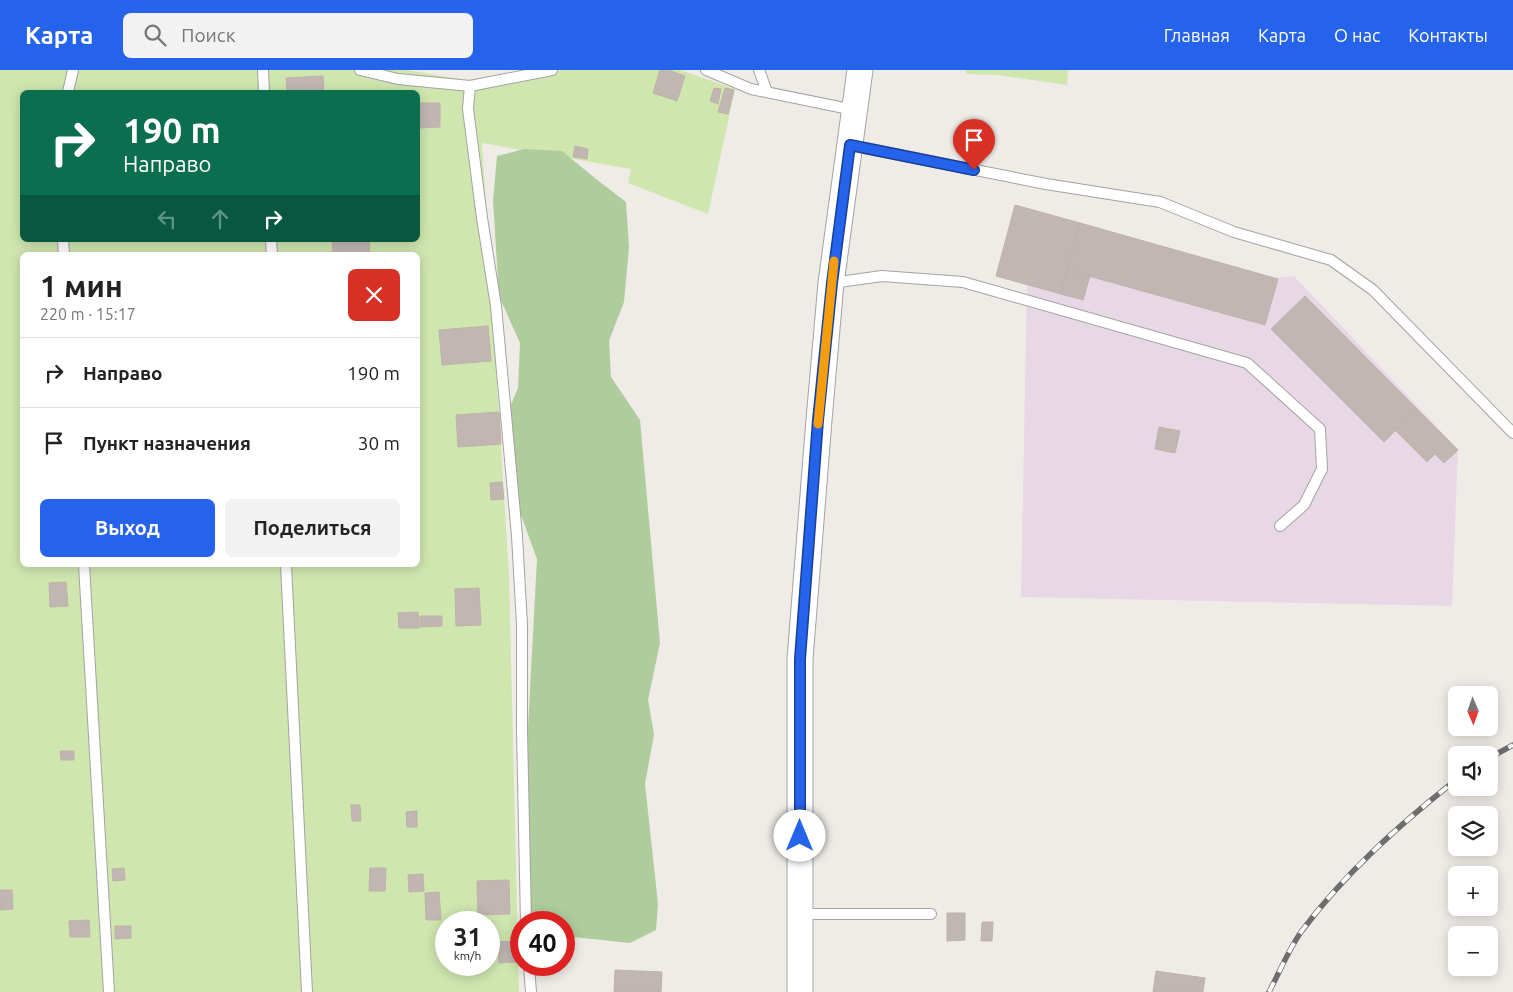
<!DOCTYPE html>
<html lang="ru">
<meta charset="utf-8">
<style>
:root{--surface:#fff;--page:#f2f2f2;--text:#222;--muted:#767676;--line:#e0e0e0;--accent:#2563eb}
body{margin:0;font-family:Ubuntu,sans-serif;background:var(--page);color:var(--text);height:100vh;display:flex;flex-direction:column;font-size:19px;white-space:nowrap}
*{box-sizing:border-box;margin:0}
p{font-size:16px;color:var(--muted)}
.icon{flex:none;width:28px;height:28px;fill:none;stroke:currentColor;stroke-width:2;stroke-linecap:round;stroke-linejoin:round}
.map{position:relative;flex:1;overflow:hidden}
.sheet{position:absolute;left:20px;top:182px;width:400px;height:315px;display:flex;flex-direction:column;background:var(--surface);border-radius:8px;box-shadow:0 2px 12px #0003}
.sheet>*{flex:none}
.guide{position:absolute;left:20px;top:20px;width:400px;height:152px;border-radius:8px;box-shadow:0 2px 12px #0003;background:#0b6e4f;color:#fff;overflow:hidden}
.needle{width:32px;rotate:178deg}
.controls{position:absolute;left:1448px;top:616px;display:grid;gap:10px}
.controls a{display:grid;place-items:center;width:50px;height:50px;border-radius:8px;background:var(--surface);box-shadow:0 2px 12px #0003;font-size:25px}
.speed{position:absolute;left:435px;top:841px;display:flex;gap:10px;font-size:25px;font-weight:700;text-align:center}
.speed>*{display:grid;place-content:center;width:65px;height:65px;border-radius:50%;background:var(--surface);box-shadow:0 2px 12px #0003;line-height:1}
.speed small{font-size:12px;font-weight:400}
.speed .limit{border:8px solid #d22;background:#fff;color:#111}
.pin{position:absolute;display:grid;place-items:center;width:42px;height:42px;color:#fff;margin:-51px -21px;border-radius:50% 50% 50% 0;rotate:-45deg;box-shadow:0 0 5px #0007}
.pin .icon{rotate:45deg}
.me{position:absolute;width:55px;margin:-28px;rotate:0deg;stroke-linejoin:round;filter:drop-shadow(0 0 4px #0008)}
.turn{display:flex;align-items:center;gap:18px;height:105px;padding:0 20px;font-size:22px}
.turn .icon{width:65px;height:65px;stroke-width:2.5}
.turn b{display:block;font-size:35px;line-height:42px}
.lanes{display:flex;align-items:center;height:48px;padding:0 20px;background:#0003;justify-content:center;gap:25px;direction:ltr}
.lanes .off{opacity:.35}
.round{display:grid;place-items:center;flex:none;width:52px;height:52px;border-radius:8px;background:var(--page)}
.summary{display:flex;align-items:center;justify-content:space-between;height:85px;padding:0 20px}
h1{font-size:30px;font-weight:600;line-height:38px}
.primary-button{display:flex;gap:10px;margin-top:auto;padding:10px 20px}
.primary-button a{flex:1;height:58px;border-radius:8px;background:var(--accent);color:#fff;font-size:20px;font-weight:600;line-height:58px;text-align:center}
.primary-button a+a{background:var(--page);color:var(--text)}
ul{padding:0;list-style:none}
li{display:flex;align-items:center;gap:15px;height:70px;padding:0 20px;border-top:1px solid var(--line)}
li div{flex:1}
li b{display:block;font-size:19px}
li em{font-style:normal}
header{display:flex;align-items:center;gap:30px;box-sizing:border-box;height:70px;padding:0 25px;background:var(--accent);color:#fff}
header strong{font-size:24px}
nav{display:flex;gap:28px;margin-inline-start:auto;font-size:18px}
.search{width:350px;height:45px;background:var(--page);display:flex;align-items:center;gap:12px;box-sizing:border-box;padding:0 18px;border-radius:8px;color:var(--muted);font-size:19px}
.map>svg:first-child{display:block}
.industrial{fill:#e8d8e6}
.grass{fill:#cfe6af;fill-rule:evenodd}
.forest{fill:#afcc9d}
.building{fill:#c0b7b3;stroke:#c0b1a9}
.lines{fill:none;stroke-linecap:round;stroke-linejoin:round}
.service-casing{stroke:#a3a3a3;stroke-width:12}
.tertiary-casing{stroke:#a3a3a3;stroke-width:27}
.service{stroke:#fff;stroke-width:10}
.tertiary{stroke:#fff;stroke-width:25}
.rail-casing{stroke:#6d6d6d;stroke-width:5.5}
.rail{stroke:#fff;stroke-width:4;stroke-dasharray:11;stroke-linecap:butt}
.route-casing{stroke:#184099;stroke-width:12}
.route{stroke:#2563eb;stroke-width:9}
.slow{stroke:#f59e0b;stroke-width:9}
</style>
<header>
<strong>Карта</strong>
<div class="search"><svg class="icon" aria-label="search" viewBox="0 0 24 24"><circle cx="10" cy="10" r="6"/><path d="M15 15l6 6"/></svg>Поиск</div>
<nav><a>Главная</a><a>Карта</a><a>О нас</a><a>Контакты</a></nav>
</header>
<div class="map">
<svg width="1513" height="922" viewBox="0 0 1513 922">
<rect width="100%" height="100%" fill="#efebe6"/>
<polygon class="industrial" points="1015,135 1275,208 1294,206 1458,379 1452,536 1021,527 1027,215 996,206"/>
<g class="grass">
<path d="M0 0H406L460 9 491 18 563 0H680L735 19 708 144 628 113 631 99 482 73 509 506 519 922H0ZM22 22H418V170H22ZM22 185H418V495H22ZM446 852H489V895H446Z"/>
<polygon points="966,0 1068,0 1067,15 998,5 966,4"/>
</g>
<polygon class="forest" points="524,79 562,81 596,109 626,132 629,177 624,232 609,271 611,307 640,350 660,573 648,630 654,664 645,714 658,834 656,860 630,873 564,866 564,852 541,852 530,842 527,676 537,489 517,434 508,342 518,318 520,273 499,226 493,131 497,86"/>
<g class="building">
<polygon points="660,0 668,0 685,6 677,31 653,23"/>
<polygon points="323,6 324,22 287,22 286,8"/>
<polygon points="714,18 721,19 718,34 710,31"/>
<polygon points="725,18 734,20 728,44 718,42"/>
<polygon points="418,33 440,33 440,57 418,58"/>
<polygon points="575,76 588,79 587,89 573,87"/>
<polygon points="1015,135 1080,153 1061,224 996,206"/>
<polygon points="1080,153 1278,209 1265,255 1067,200"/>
<polygon points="332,170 369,170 370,185 333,185"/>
<polygon points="1067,200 1090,206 1083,230 1061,224"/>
<polygon points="1305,226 1417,339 1384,372 1271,259"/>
<polygon points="488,256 491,291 442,295 439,260"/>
<polygon points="1417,339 1458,380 1444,393 1435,384 1427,392 1396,361"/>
<polygon points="499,342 501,374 458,377 456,345"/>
<polygon points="1159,357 1180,361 1175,383 1155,379"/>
<polygon points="502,412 504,429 491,430 490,413"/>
<polygon points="66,512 68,536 50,537 49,513"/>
<polygon points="479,518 481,555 456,556 455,519"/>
<polygon points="418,542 419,558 399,558 398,543"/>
<polygon points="420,546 442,546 442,556 420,557"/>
<polygon points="60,681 74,681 74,690 61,690"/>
<polygon points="351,735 360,735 361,751 352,751"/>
<polygon points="417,741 417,757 407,757 406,742"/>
<polygon points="124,798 125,810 113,811 112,799"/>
<polygon points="370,798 386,798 385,821 369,821"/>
<polygon points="423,804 424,821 409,822 408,805"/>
<polygon points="509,810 510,844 478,845 477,811"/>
<polygon points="0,820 12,820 13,839 0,840"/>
<polygon points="439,822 441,850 426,850 425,823"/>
<polygon points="947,843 965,843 965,870 947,871"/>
<polygon points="89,850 90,867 70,867 69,851"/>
<polygon points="982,852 993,852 992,871 981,871"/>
<polygon points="115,856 131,856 131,868 115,869"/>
<polygon points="517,871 518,892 499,893 498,872"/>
<polygon points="615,900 662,902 661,922 614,922"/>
<polygon points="1156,901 1205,908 1203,922 1153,922"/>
</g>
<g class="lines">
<defs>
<g id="service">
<polyline points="263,0 264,22"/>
<polyline points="360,0 398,9 470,16 552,0"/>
<polyline points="706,0 751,19 854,40"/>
<polyline points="759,0 767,22"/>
<polyline points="470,16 468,39 482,148 496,236 517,466 522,555 522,661 526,852"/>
<polyline points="68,22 73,0"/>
<polyline points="849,75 1046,114 1160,132 1234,162 1331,190 1373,220 1513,363"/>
<polyline points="63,170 64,185"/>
<polyline points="271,170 272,185"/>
<polyline points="832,213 882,206 963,212 1247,293 1320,359 1322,399 1304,435 1280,456"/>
<polyline points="84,495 109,922"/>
<polyline points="286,495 307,922"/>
<polyline points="801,844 931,844"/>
<polyline points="529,895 531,922"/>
</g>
<polyline id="tertiary" points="800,922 800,589 819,350 831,213 860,0"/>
</defs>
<use href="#service" class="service-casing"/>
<use href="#tertiary" class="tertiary-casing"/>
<use href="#service" class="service"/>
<use href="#tertiary" class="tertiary"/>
<defs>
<g id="rail">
<polyline points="1489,688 1513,675"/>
<path d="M1269 922C1279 903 1289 879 1301 862 1345 803 1399 755 1456 710"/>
</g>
</defs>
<use href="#rail" class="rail-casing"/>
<use href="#rail" class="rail"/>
</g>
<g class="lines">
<defs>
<polyline id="route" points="800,766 800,589 818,350 832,213 850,75 974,100"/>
</defs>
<use href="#route" class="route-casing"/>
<use href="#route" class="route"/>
<polyline class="slow" points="818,354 834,191"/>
</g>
</svg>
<div class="controls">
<a><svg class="needle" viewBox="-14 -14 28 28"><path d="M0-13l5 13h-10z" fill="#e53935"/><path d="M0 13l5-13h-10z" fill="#767676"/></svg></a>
<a><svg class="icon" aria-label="sound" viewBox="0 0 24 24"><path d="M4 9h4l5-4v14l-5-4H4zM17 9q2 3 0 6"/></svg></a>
<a><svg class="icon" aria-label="layers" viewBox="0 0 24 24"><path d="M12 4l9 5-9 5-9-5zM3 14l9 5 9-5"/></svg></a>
<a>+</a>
<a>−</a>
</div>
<div class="speed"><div>31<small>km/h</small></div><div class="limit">40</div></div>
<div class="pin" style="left:974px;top:100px;background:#d93025"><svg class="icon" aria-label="arrive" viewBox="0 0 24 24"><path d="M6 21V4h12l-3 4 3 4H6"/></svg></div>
<svg class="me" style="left:800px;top:766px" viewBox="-20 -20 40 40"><circle r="19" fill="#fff"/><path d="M0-13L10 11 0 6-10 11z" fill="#2563eb"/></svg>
<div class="guide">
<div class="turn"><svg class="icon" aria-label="right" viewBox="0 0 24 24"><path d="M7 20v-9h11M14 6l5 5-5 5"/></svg><div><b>190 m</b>Направо</div></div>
<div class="lanes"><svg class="icon off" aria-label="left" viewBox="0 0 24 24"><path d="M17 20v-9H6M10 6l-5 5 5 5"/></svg><svg class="icon off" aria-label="ahead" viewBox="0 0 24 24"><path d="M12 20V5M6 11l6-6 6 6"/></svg><svg class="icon" aria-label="right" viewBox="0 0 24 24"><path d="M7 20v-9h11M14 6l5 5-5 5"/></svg></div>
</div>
<section class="sheet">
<div class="summary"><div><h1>1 мин</h1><p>220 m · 15:17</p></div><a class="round" style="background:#d93025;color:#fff"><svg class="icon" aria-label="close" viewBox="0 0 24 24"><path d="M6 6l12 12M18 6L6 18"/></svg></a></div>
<ul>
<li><svg class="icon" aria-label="right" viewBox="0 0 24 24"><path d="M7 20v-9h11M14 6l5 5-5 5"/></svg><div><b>Направо</b></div><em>190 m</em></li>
<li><svg class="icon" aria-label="arrive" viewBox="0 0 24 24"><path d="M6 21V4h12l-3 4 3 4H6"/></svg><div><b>Пункт назначения</b></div><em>30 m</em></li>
</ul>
<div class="primary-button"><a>Выход</a><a>Поделиться</a></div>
</section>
</div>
